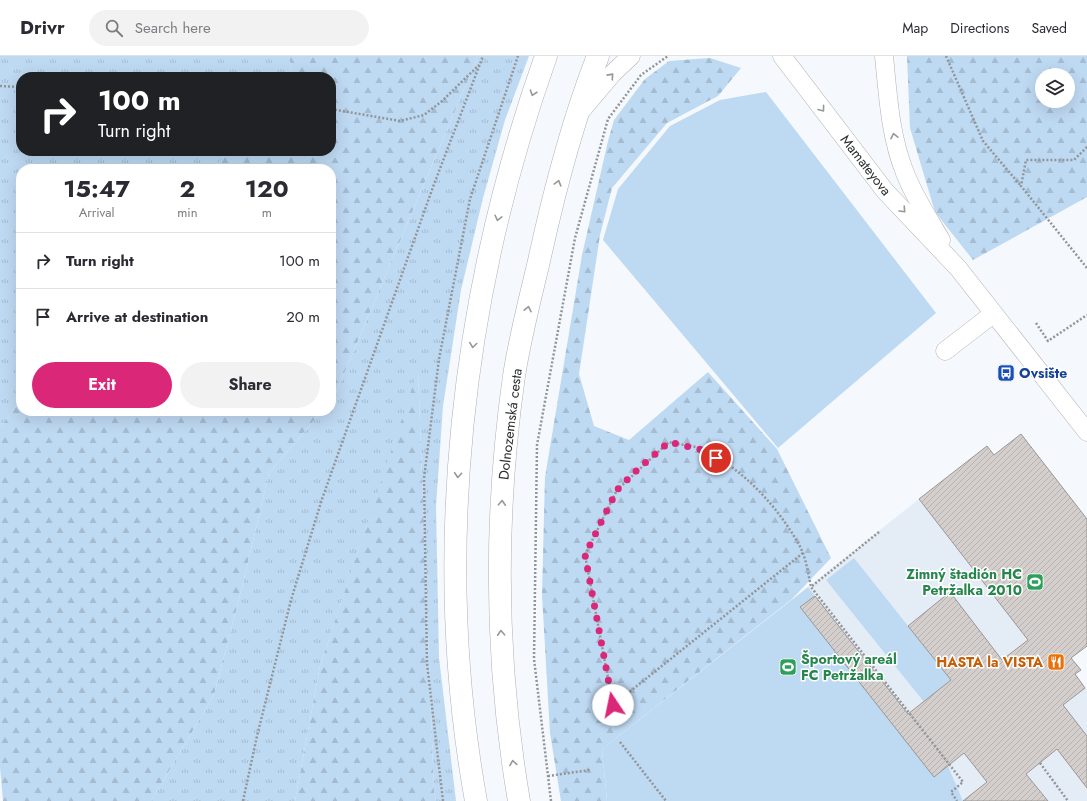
<!DOCTYPE html>
<meta charset="utf-8">
<style>
:root{--surface:#fff;--page:#f2f2f3;--text:#2b2b33;--muted:#7c7c81;--line:#e1e1e2;--accent:#db2777}
body{margin:0;font-family:Jost,sans-serif;background:var(--page);color:var(--text);height:100vh;display:flex;flex-direction:column;font-size:15px;white-space:nowrap}
*{box-sizing:border-box;margin:0}
p{font-size:13px;color:var(--muted)}
.icon{flex:none;width:22px;height:22px;fill:none;stroke:currentColor;stroke-width:2;stroke-linecap:round;stroke-linejoin:round}
.map{position:relative;flex:1;overflow:hidden}
.panel{position:absolute;left:16px;top:108px;width:320px;height:252px;display:flex;flex-direction:column;background:var(--surface);border-radius:16px;box-shadow:0 4px 16px #0002}
.panel>*{flex:none}
.hud{position:absolute;left:16px;top:16px;width:320px;height:84px;border-radius:16px;box-shadow:0 4px 16px #0002;background:#202124;color:#fff;overflow:hidden}
.controls{position:absolute;left:1035px;top:12px;display:grid;gap:8px}
.controls a{display:grid;place-items:center;width:40px;height:40px;border-radius:50%;background:var(--surface);box-shadow:0 4px 16px #0002;font-size:20px}
.pin{position:absolute;display:grid;place-items:center;width:34px;height:34px;color:#fff;margin:-17px;border:2px solid #fff;border-radius:50%;box-shadow:0 1px 4px #0007}
.me{position:absolute;width:44px;margin:-22px;rotate:349deg;stroke-linejoin:round;filter:drop-shadow(0 0 3px #0008)}
.turn{display:flex;align-items:center;gap:14px;height:84px;padding:0 16px;font-size:18px}
.turn .icon{width:52px;height:52px;stroke-width:2.5}
.turn b{display:block;font-size:28px;line-height:34px}
.eta{display:flex;justify-content:space-evenly;align-items:center;height:68px;text-align:center}
.eta b{font-size:24px;font-weight:700;line-height:28px}
.button{display:flex;gap:8px;margin-top:auto;padding:8px 16px}
.button a{flex:1;height:46px;border-radius:24px;background:var(--accent);color:#fff;font-size:16px;font-weight:700;line-height:46px;text-align:center}
.button a+a{background:var(--page);color:var(--text)}
ul{padding:0;list-style:none}
li{display:flex;align-items:center;gap:12px;height:56px;padding:0 16px;border-top:1px solid var(--line)}
li div{flex:1}
li b{display:block;font-size:15px}
li em{font-style:normal}
header{display:flex;align-items:center;gap:24px;box-sizing:border-box;height:56px;padding:0 20px;background:var(--surface);border-bottom:1px solid var(--line)}
header strong{font-size:19px}
nav{display:flex;gap:22px;margin-inline-start:auto;font-size:14px}
.search{width:280px;height:36px;background:var(--page);display:flex;align-items:center;gap:10px;box-sizing:border-box;padding:0 14px;border-radius:22px;color:var(--muted);font-size:15px}
.map>svg:first-child{display:block}
.built{fill:#e4edf6}
.grass{fill:url(#grass-tufts)}
.forest{fill:url(#forest-firs);fill-rule:evenodd}
.green{fill:#bed9f2}
.building{fill:url(#building-hatch);stroke:#9b9694}
.lines{fill:none;stroke-linecap:round;stroke-linejoin:round}
.minor-casing{stroke:#aeb1b4;stroke-width:19}
.major-casing{stroke:#aeb1b4;stroke-width:23}
.path{stroke:#929597;stroke-width:2.5;stroke-dasharray:2 2;stroke-linecap:butt}
.minor{stroke:#fff;stroke-width:18}
.major{stroke:#fff;stroke-width:22}
.oneway{stroke:#969898}
.route{stroke:#db2777;stroke-width:7;stroke-dasharray:0 12.6}
.labels{text-anchor:middle;stroke-width:3;stroke-linejoin:round;paint-order:stroke}
.street-label{font-size:14px;fill:#2e3031;stroke:#fff}
.transit-label{font-size:14px;font-weight:bold;fill:#164399;stroke:#fff;text-anchor:start}
.leisure-label{font-size:14px;font-weight:bold;fill:#27864d;stroke:#fff;text-anchor:end}
.food-label{font-size:14px;font-weight:bold;fill:#c56008;stroke:#fff;text-anchor:end}
</style>
<header>
<strong>Drivr</strong>
<div class="search"><svg class="icon" aria-label="search" viewBox="0 0 24 24"><circle cx="10" cy="10" r="6"/><path d="M15 15l6 6"/></svg>Search here</div>
<nav><a>Map</a><a>Directions</a><a>Saved</a></nav>
</header>
<div class="map">
<svg width="1087" height="745" viewBox="0 0 1087 745">
<defs>
<pattern id="grass-tufts" width="24" height="20" patternUnits="userSpaceOnUse"><rect width="24" height="20" fill="#bed9f2"/><path d="M3 7l-1-3M5 7V3M7 7l1-3M15 17l-1-3M17 17v-4M19 17l1-3" fill="none" stroke="#a4bbd0"/></pattern>
<pattern id="forest-firs" width="22" height="20" patternUnits="userSpaceOnUse"><rect width="22" height="20" fill="#bed9f2"/><path d="M5 1l3.5 6h-7zM16 11l3.5 6h-7z" fill="#a4bbd0"/></pattern>
<pattern id="building-hatch" width="6" height="6" patternUnits="userSpaceOnUse"><rect width="6" height="6" fill="#d4cfcd"/><path d="M-1 1l2-2M0 6l6-6M5 7l2-2" fill="none" stroke="#b6b2b0"/></pattern>
</defs>
<rect width="100%" height="100%" fill="#f5f8fc"/>
<polygon class="built" points="919,443 1073,641 1085,632 1087,634 1087,745 963,745 948,710 808,531"/>
<g class="grass">
<polygon points="0,0 289,0 293,21 21,21 21,95 230,95 214,113 21,113 21,345 0,371"/>
<polygon points="478,0 529,0 505,64 483,142 461,234 443,350 436,450 439,602 456,745 436,745 434,736 418,316 320,610 295,745 151,745 214,639 244,523 269,417 322,355 331,355 331,344 335,339"/>
</g>
<g class="forest">
<polygon points="289,0 478,0 335,339 331,344 331,113 214,113 230,95 331,95 331,21 293,21"/>
<path d="M907 0H1087V141L973 204 935 156 910 72ZM1042 19H1068V45H1042Z"/>
<polygon points="710,2 741,12 718,40 667,67 612,132 600,179 579,318 594,370 629,384 708,316 777,393 831,502 792,543 602,693 607,745 561,745 550,677 542,539 545,421 582,199 608,85 614,64 645,23 669,5"/>
<polygon points="418,314 434,736 436,745 295,745 320,610"/>
<polygon points="21,345 21,355 322,355 269,417 244,523 214,639 151,745 3,745 0,711 0,371"/>
</g>
<g class="green">
<polygon points="766,36 936,257 778,392 603,184 618,133 670,70 720,44"/>
<polygon points="854,502 951,624 924,646 826,524"/>
<polygon points="808,531 948,710 963,745 607,745 602,693"/>
</g>
<polygon class="building" points="1021,378 1087,463 1087,590 1071,602 1081,614 1075,618 1085,632 1063,649 1087,680 1087,732 1057,693 1026,718 1048,745 963,745 987,726 964,697 934,721 800,551 815,540 908,658 951,624 908,570 950,536 1002,604 1028,584 919,443 987,390 994,399"/>
<g class="lines">
<defs>
<g id="minor">
<polyline points="782,0 885,135 958,212 1087,376"/>
<path d="M884 0C888 39 890 80 905 117 914 140 928 162 941 184"/>
<polyline points="581,55 613,17 631,0"/>
<polyline points="945,295 993,258"/>
</g>
<g id="major">
<path d="M476 745C431 497 462 236 546 0"/>
<path d="M519 745C495 605 494 461 514 320 520 281 530 243 539 205 554 136 572 66 598 0"/>
</g>
</defs>
<use href="#minor" class="minor-casing"/>
<use href="#major" class="major-casing"/>
<g class="path">
<polyline points="946,0 983,85 1021,130"/>
<polyline points="247,21 255,21"/>
<polyline points="0,30 21,31"/>
<polyline points="331,53 400,65 424,59 442,45 479,9"/>
<polyline points="1087,91 1074,104 1026,104 1021,130 1087,212"/>
<polyline points="1036,267 1048,285 1087,259"/>
<polyline points="879,476 811,531 963,726 951,736 957,745"/>
<path d="M803 497 613 649 585 499 617 434 669 386C680 389 694 389 704 394 744 414 777 450 798 487 806 500 808 517 811 531"/>
<polyline points="620,686 666,745"/>
<polyline points="1040,707 1068,745"/>
<polyline points="548,720 590,714"/>
<polyline points="243,745 257,680 291,544 322,443 433,131 483,0"/>
<polyline points="443,745 427,607 424,422 439,303 470,143 518,0"/>
<polyline points="551,745 534,603 537,389 575,182 608,63 641,19 668,0"/>
</g>
<use href="#minor" class="minor"/>
<use href="#major" class="major"/>
</g>
<defs><path id="oneway-chevron" d="M-2-3.5L2.5 0L-2 3.5" fill="none" stroke-width="1.6" stroke-linecap="round" stroke-linejoin="round"/></defs>
<g class="oneway">
<use href="#oneway-chevron" transform="translate(611 20) rotate(-48)"/>
<use href="#oneway-chevron" transform="translate(533 37) rotate(109)"/>
<use href="#oneway-chevron" transform="translate(822 53) rotate(53)"/>
<use href="#oneway-chevron" transform="translate(894 80) rotate(-102)"/>
<use href="#oneway-chevron" transform="translate(558 127) rotate(-75)"/>
<use href="#oneway-chevron" transform="translate(903 154) rotate(47)"/>
<use href="#oneway-chevron" transform="translate(498 162) rotate(104)"/>
<use href="#oneway-chevron" transform="translate(528 253) rotate(-78)"/>
<use href="#oneway-chevron" transform="translate(473 289) rotate(98)"/>
<use href="#oneway-chevron" transform="translate(458 419) rotate(94)"/>
<use href="#oneway-chevron" transform="translate(502 447) rotate(-87)"/>
<use href="#oneway-chevron" transform="translate(501 577) rotate(-93)"/>
<use href="#oneway-chevron" transform="translate(513 707) rotate(-99)"/>
</g>
<g class="lines">
<polyline class="route" points="613,649 585,499 617,434 637,414 669,386 703,394 716,402"/>
</g>
<defs>
<symbol id="bus-square" viewBox="-11 -11 22 22"><rect x="-9" y="-9" width="18" height="18" rx="4" fill="#1a4fb4" stroke="#fff"/><path d="M-5-6H5V4H4V6H2V4H-2V6H-4V4H-5ZM-3.5-4V0h7V-4ZM-3.5 1.2v1.5H-2V1.2ZM2 1.2v1.5H3.5V1.2Z" fill="#fff"/></symbol>
<symbol id="stadium-square" viewBox="-11 -11 22 22"><rect x="-9" y="-9" width="18" height="18" rx="4" fill="#2e9e5b" stroke="#fff"/><path d="M0-5a6.5 5 0 1 0 0 10a6.5 5 0 1 0 0-10ZM-3.5-1.8h7v3.6h-7Z" fill="#fff"/></symbol>
<symbol id="restaurant-square" viewBox="-11 -11 22 22"><rect x="-9" y="-9" width="18" height="18" rx="4" fill="#e8710a" stroke="#fff"/><path d="M-5-6h1v4h1v-4h1v4h1v-4h1v5L-1.5 .5V6h-2V.5L-5-1ZM5-6V6H3V1.5H1.5Q1.5-4 5-6Z" fill="#fff"/></symbol>
</defs>
<g fill-rule="evenodd">
<use href="#bus-square" x="996" y="307" width="20" height="20"/>
<use href="#stadium-square" x="1025" y="516" width="20" height="20"/>
<use href="#restaurant-square" x="1046" y="596" width="20" height="20"/>
<use href="#stadium-square" x="778" y="601" width="20" height="20"/>
</g>
<g class="labels">
<g class="street-label">
<text transform="translate(866 109) rotate(52)" y="5">Mamateyova</text>
<text transform="translate(510 368) rotate(-83)" y="5">Dolnozemská cesta</text>
</g>
<g class="transit-label">
<text x="1019" y="322">Ovsište</text>
</g>
<g class="leisure-label">
<text x="1022" y="523">Zimný štadión HC<tspan x="1022" dy="16">Petržalka 2010</tspan></text>
<text x="801" y="608" text-anchor="start">Športový areál<tspan x="801" dy="16">FC Petržalka</tspan></text>
</g>
<g class="food-label">
<text x="1043" y="611">HASTA la VISTA</text>
</g>
</g>
</svg>
<div class="controls">
<a><svg class="icon" aria-label="layers" viewBox="0 0 24 24"><path d="M12 4l9 5-9 5-9-5zM3 14l9 5 9-5"/></svg></a>
</div>
<div class="pin" style="left:716px;top:402px;background:#d93025"><svg class="icon" aria-label="arrive" viewBox="0 0 24 24"><path d="M6 21V4h12l-3 4 3 4H6"/></svg></div>
<svg class="me" style="left:613px;top:649px" viewBox="-20 -20 40 40"><circle r="19" fill="#fff"/><path d="M0-13L10 11 0 6-10 11z" fill="#db2777"/></svg>
<div class="hud">
<div class="turn"><svg class="icon" aria-label="right" viewBox="0 0 24 24"><path d="M7 20v-9h11M14 6l5 5-5 5"/></svg><div><b>100 m</b>Turn right</div></div>
</div>
<section class="panel">
<div class="eta">
<div><b>15:47</b><p>Arrival</p></div>
<div><b>2</b><p>min</p></div>
<div><b>120</b><p>m</p></div>
</div>
<ul>
<li><svg class="icon" aria-label="right" viewBox="0 0 24 24"><path d="M7 20v-9h11M14 6l5 5-5 5"/></svg><div><b>Turn right</b></div><em>100 m</em></li>
<li><svg class="icon" aria-label="arrive" viewBox="0 0 24 24"><path d="M6 21V4h12l-3 4 3 4H6"/></svg><div><b>Arrive at destination</b></div><em>20 m</em></li>
</ul>
<div class="button"><a>Exit</a><a>Share</a></div>
</section>
</div>
